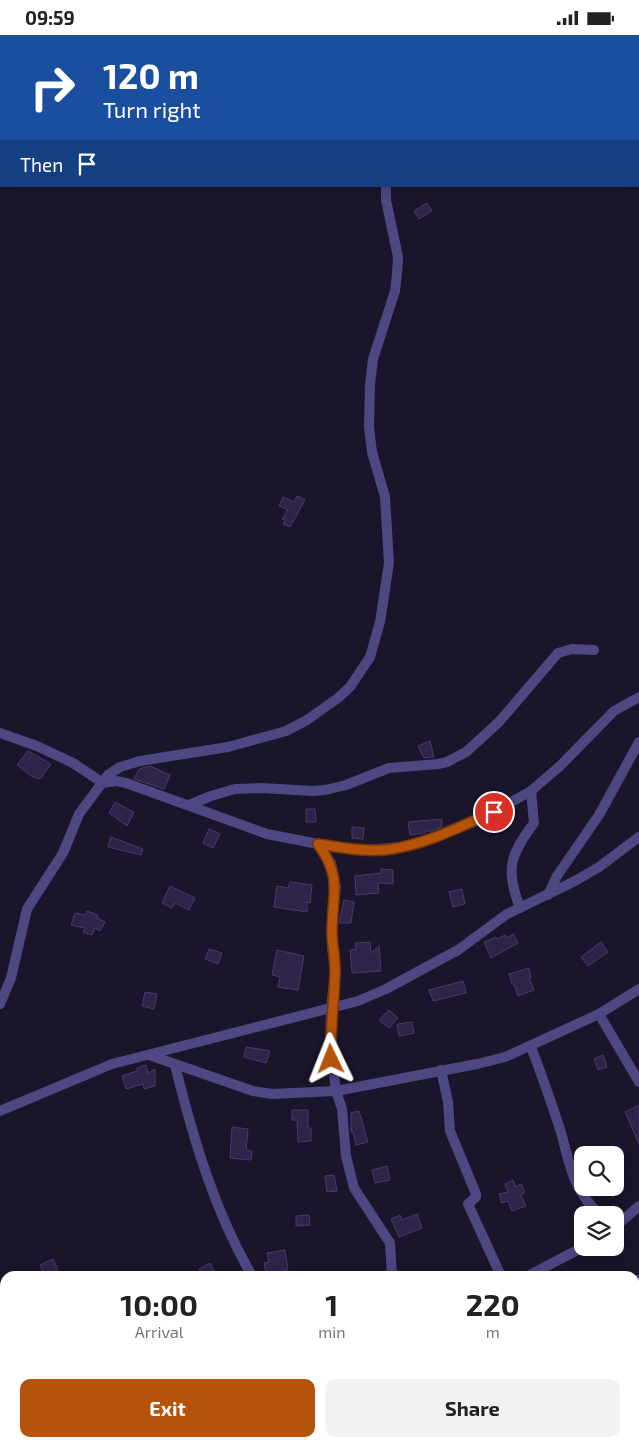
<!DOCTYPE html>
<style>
:root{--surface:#fff;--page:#f2f2f2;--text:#222;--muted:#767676;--accent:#b45309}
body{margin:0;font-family:"Exo 2",sans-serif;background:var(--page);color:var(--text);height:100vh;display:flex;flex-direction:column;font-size:19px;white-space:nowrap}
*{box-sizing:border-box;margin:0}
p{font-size:16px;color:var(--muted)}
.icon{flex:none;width:28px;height:28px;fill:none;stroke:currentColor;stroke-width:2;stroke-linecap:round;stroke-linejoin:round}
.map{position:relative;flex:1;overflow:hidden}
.panel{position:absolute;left:0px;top:1236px;width:640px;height:176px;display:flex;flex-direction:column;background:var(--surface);border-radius:15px 15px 0 0;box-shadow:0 2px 12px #0003}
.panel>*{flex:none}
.guide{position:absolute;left:0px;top:0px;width:640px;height:152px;box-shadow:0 2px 12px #0003;background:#1a4fa0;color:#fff;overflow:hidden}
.tools{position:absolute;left:574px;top:1111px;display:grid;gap:10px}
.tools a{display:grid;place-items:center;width:50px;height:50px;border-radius:10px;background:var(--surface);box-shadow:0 2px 12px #0003;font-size:25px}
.pin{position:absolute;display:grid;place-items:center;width:42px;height:42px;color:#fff;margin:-21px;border:2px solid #fff;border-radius:50%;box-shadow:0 1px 5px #0007}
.me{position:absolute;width:55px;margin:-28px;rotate:358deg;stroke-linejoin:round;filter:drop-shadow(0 0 4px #0008)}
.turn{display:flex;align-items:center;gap:18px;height:105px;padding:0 20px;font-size:22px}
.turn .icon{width:65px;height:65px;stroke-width:2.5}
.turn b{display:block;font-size:35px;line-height:42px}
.then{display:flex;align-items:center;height:48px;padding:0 20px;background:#0003;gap:10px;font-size:19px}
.eta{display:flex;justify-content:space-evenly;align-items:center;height:85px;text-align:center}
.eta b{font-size:30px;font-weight:700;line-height:35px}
.action{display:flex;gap:10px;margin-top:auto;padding:10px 20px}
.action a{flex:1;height:58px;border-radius:10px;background:var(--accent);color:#fff;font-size:20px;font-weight:700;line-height:58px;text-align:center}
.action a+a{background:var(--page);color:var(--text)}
.status{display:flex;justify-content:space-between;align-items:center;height:35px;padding:0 25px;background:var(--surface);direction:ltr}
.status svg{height:14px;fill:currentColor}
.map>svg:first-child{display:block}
.building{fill:#2e2448;stroke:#483971}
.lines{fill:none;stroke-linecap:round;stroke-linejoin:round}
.street{stroke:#4d4782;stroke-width:10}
.route-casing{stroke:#753606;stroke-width:12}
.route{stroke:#b45309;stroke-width:9}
</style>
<div class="status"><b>09:59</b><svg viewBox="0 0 49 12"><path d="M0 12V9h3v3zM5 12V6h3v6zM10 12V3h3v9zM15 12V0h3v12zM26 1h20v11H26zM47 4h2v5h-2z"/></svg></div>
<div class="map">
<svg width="639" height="1412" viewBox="0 0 639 1412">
<rect width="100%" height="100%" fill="#1a152a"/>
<g class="building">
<polygon points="427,168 432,176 419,184 414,176"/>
<polygon points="297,461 305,465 290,492 283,489 285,485 282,484 288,475 279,471 283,462 294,467"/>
<polygon points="430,706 434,722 424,723 418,711"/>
<polygon points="28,716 51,729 40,744 31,741 17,730"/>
<polygon points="150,731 170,740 164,754 134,744 139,734"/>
<polygon points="115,767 134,777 127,791 109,778"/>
<polygon points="306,774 315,774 316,787 306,787"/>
<polygon points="442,784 442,792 432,796 424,796 425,798 410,800 408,787"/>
<polygon points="352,792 364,793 363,804 352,803"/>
<polygon points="209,794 220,799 213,813 203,808"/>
<polygon points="111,802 143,814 141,820 108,812"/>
<polygon points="381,834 393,835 393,849 378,848 379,858 356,860 355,841 381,838"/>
<polygon points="290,847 312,850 310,868 307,867 307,877 274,872 277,851 288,853"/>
<polygon points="170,851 195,863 189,875 175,868 172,873 162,868"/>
<polygon points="462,854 465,869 453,872 449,857"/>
<polygon points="344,865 354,867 351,888 339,888"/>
<polygon points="87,876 98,880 97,883 105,887 100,896 95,893 92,900 83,897 85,893 71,890 75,878 85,880"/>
<polygon points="513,899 518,908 491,923 484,907 496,902 497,904 505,900 506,903"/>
<polygon points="370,907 371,918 379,911 381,936 352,938 350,915 356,914 355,908"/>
<polygon points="601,907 608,917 588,931 581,922"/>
<polygon points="209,914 222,918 218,929 205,924"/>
<polygon points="277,915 304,921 298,955 278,952 280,942 272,940"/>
<polygon points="529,933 531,943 529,943 534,955 518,961 514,949 512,949 509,939"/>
<polygon points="463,946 466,958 433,966 429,955"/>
<polygon points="145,957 157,959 154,974 142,971"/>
<polygon points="389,975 398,983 389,993 379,985"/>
<polygon points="412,987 414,998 399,1001 397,989"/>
<polygon points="246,1012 270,1016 266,1028 244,1022"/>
<polygon points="603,1020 607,1032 598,1035 594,1024"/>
<polygon points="146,1030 148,1038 155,1034 155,1051 144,1054 143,1049 126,1054 122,1041 137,1036 137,1033"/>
<polygon points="639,1070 639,1109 625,1077"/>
<polygon points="292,1075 308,1075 308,1093 311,1093 311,1106 298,1107 297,1085 292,1085"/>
<polygon points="359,1076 368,1107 356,1110 353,1097 351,1097 351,1078"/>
<polygon points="232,1092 248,1094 246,1115 252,1116 251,1125 230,1123"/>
<polygon points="387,1131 390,1145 375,1148 372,1135"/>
<polygon points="334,1140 337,1156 327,1157 325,1141"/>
<polygon points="513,1145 516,1152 521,1149 525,1157 521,1160 526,1171 512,1176 508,1166 502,1168 499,1159 508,1157 505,1149"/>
<polygon points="417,1179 422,1193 399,1202 391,1184 400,1180 402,1185"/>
<polygon points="309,1180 310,1190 296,1191 296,1181"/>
<polygon points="285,1215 288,1235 285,1235 286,1241 274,1241 274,1239 266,1240 264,1228 269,1227 267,1218"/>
<polygon points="53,1224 58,1235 45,1241 40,1230"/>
<polygon points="210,1228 217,1241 203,1241 199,1234"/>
</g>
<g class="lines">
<g class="street">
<polyline points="403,0 403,1"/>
<polyline points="0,698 37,711 73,728 103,748 116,746 126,748 267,799 318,809 365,815 401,812 430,804 494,777 531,756 560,731 614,676 639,662"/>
<polyline points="189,770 211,761 235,754 261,753 313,756 325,755 346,750 389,733 438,729 447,727 466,717 499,687 558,618 572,614 594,615"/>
<polyline points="318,809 331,828 336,852 332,887 332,911 335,938 331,974 330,1011 336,1056 342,1074 346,1121 354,1153 390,1208 392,1241"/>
<polyline points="548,860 557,841 599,780 639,707"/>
<path d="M520 873C505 834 510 820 534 788L531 756"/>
<polyline points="0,969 11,943 27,874 63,818 79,779 108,740 120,732 140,726 228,712 286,696 307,685 338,663 350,652 370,622 380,587 389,528 385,462 372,417 369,392 370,350 373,324 395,256 397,239 398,222 386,165 386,151"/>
<polyline points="599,979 639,1047"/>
<path d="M531 1012C541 1038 550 1064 559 1091 571 1129 569 1150 600 1180"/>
<polyline points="149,1020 253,1056 272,1059 336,1056 477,1029 505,1022 599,979 639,954"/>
<path d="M175 1030C193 1103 214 1175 252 1241"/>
<polyline points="441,1035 448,1067 450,1096 476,1159 476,1162 468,1169 501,1241"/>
<polyline points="0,1076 112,1029 358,966 386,954 458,915 507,879 575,846 599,832 639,802"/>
<polyline points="615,1192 639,1171"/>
<polyline points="528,1241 583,1212"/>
<polyline points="635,1245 639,1245"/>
<polyline points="14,1412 31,1408"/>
</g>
</g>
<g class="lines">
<defs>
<path id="route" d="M331 1024C330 995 334 968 335 939 336 925 332 911 332 897 332 859 343 843 318 809 340 812 362 817 384 815 423 811 459 792 494 777"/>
</defs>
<use href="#route" class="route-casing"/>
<use href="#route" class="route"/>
</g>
</svg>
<div class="tools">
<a><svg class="icon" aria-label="search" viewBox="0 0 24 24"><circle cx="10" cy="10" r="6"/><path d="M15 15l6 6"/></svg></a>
<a><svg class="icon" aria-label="layers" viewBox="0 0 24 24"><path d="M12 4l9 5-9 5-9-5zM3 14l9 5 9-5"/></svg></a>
</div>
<div class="pin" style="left:494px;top:777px;background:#d93025"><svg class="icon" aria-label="arrive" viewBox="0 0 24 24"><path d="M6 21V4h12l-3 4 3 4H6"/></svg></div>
<svg class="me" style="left:331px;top:1024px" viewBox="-20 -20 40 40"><path d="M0-17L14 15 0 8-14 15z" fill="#b45309" stroke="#fff" stroke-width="4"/></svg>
<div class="guide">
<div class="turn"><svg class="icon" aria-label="right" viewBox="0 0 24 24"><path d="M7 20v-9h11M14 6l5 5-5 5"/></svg><div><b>120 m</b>Turn right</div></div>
<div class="then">Then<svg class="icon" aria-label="arrive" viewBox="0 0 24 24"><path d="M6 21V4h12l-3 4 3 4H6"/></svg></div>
</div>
<section class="panel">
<div class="eta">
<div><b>10:00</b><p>Arrival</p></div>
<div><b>1</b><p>min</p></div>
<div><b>220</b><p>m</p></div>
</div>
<div class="action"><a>Exit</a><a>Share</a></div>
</section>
</div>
